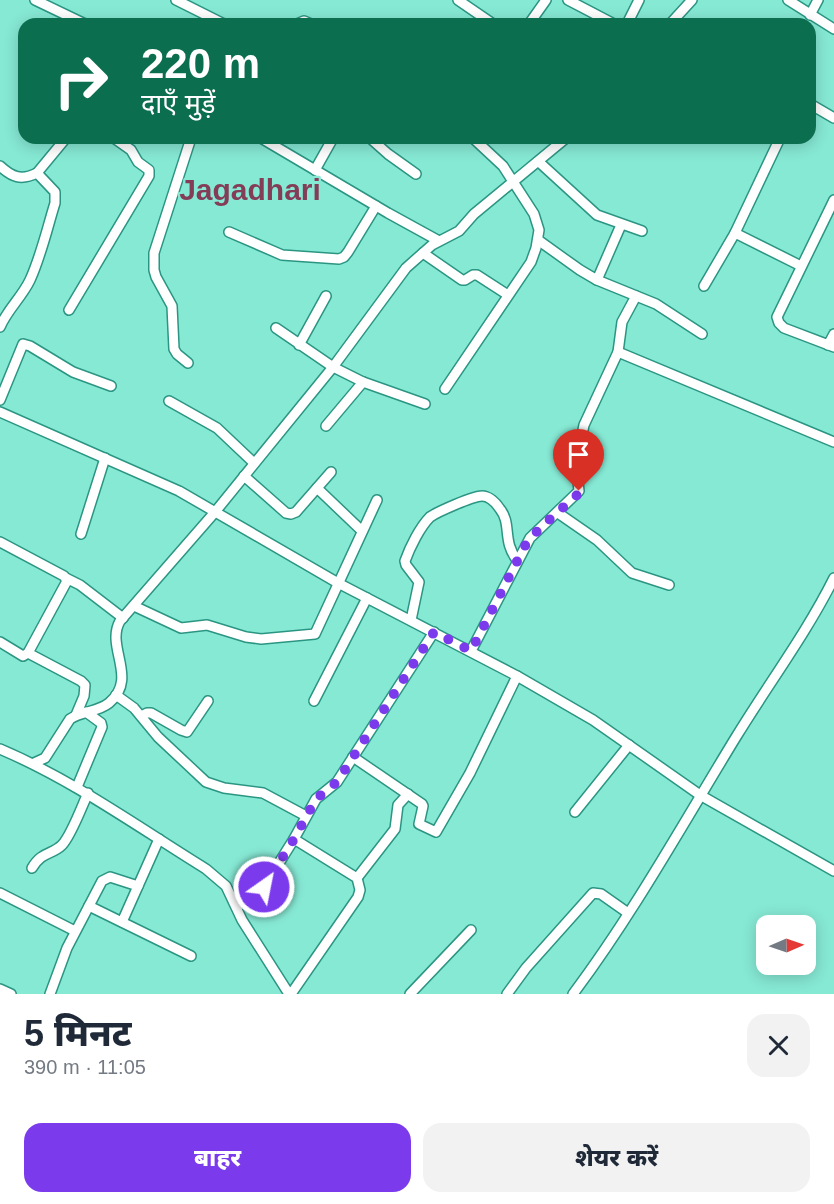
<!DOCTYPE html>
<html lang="hi">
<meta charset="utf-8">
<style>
:root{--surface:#fff;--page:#f2f2f3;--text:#1f2937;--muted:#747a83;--accent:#7c3aed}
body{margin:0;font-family:Helvetica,"Noto Sans Devanagari",sans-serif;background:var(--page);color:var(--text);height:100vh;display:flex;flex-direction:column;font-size:22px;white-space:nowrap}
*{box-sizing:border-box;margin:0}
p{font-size:20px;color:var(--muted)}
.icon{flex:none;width:33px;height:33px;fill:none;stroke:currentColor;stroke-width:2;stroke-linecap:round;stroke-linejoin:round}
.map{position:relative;height:994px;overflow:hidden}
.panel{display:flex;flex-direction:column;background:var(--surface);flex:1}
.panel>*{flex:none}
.top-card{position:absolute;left:18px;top:18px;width:798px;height:126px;border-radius:18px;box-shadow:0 3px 15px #0003;background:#0b6e4f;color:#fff;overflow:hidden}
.needle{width:39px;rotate:88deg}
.tools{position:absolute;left:756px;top:915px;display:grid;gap:12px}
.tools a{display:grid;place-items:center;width:60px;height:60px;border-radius:12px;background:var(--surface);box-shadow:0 3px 15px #0003;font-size:30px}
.pin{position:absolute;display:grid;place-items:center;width:51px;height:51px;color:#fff;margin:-62px -26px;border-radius:50% 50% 50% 0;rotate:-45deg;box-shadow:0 0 6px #0007}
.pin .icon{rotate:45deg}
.me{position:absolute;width:66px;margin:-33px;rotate:33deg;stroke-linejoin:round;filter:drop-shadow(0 0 4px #0008)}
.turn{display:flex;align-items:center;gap:21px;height:126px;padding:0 24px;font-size:27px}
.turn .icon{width:78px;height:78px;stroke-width:2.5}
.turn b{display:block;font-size:42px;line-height:51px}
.round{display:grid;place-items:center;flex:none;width:63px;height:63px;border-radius:18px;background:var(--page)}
.overview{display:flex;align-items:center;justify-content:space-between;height:102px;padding:0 24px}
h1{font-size:36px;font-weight:800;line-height:45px}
.cta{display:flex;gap:12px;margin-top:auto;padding:12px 24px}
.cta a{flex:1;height:69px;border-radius:18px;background:var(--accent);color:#fff;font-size:24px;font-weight:800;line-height:69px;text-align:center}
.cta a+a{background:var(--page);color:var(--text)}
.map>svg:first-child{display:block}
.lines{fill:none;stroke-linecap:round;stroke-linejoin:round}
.minor-casing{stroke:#2b9583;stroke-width:12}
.minor{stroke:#fff;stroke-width:9}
.route{stroke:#7c3aed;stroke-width:10;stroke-dasharray:0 18}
.labels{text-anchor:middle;stroke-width:4.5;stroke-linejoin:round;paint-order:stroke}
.town-label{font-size:30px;font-weight:bold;fill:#833d56;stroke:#86e9d4}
</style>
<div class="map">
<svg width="834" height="994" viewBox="0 0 834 994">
<rect width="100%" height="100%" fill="#86e9d4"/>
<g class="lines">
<defs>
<g id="minor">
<polyline points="35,0 85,24"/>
<polyline points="176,0 224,24"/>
<polyline points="458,0 493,24"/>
<polyline points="568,0 614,24"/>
<polyline points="788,0 834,29"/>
<polyline points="810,15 818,0"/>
<polyline points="297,24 304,21 311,24"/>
<polyline points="529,24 546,0"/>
<polyline points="627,24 639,0"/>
<polyline points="670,24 692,0"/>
<polyline points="810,104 834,118"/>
<polyline points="261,138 388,213 439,241"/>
<polyline points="370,138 388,154 416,174"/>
<polyline points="539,162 597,215 642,231"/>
<path d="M0 166C12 177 21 181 37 173L66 138"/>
<polyline points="315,170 333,138"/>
<polyline points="834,200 777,317 779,323 784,328 834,347"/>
<polyline points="229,232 282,255 339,259 344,257 348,252 376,206"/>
<polyline points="735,233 801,266"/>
<polyline points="538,240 580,270 597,280 656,304 702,334"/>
<polyline points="423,253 462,280 465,280 473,275 477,275 508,295"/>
<polyline points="597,280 621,225"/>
<polyline points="704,286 735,233 780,138"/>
<polyline points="69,310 149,176 149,170 138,162 131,150 114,138"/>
<path d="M0 327C7 310 22 297 30 280 41 256 47 229 55 203V192L37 173"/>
<polyline points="276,328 333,367 363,382 425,404"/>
<polyline points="299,345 326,296"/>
<polyline points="828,345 834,334"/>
<polyline points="618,352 834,442"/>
<polyline points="188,363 177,354 174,349 172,306 156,277 154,270 154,253 191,138"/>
<polyline points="445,389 531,262 536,248 539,230 534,214 503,166 473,138"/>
<polyline points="0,400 23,344 30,346 73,372 111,386"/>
<polyline points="169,401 217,428 254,463"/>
<polyline points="0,412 179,491 338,583 517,676 593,720 700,795 834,871"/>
<polyline points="326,426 363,382"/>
<polyline points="244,476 286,513 291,514 296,512 331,472"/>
<polyline points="317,488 362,531"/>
<polyline points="558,513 597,540 632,573 669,585"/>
<polyline points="81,534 105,458"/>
<polyline points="0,542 64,576 67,581 28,653 23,656 0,642"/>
<polyline points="66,578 80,585 123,618"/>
<polyline points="134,606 181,628 207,625 246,637 261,639 315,634 377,500"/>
<path d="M411 620 419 582 406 565 405 561C410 547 420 527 430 517 437 512 473 496 482 496 489 496 496 503 500 509 512 524 502 541 517 560"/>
<polyline points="471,651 530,538 579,491 576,464 584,425 618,352 622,322 636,296"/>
<polyline points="28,653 81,681 85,685 84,696 76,715"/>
<polyline points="116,695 134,708 158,737 206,782 224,788 263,793 306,816"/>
<polyline points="314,701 367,598"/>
<polyline points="141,716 147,713 151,713 181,730 187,732 208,701"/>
<path d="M0 749C73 780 138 827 206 869L226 886 242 920 289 994"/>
<polyline points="353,757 422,804 423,806 419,824 436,832 470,773 517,676"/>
<path d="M34 763 45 758 70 719C82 711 98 712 109 703 139 678 105 647 120 621L215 512 333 367 406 268 432 245 459 231 474 214 566 138"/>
<polyline points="77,787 102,727 101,723 86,712"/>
<polyline points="575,812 629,745"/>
<path d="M32 868C42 851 52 855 62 845 71 836 82 806 88 793"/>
<polyline points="357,878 395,829 398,805 408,794"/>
<polyline points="0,893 75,931"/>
<polyline points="89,906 191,956"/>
<polyline points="237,907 247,894 261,890 264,887 294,839 316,799 337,782 434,632"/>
<polyline points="122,922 159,839"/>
<polyline points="0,989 11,994"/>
<polyline points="50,994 67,948 102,881 110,877 138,886"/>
<polyline points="291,994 358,897 360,890 357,878 294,839"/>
<polyline points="410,994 471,930"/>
<polyline points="507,994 526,968 593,893 601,894 628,913"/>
<path d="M573 994C633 914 684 822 736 737 769 683 806 634 834 578"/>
</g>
</defs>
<use href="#minor" class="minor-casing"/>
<use href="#minor" class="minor"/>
</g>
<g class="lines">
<polyline class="route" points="264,887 294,839 316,799 337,782 434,632 471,651 526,544 540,528 577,495 579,491"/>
</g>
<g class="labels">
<g class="town-label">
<text x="250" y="200">Jagadhari</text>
</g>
</g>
</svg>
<div class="tools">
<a><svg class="needle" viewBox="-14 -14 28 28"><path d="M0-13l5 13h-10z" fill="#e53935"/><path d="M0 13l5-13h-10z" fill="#747a83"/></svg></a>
</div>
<div class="pin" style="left:579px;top:491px;background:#d93025"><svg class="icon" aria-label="arrive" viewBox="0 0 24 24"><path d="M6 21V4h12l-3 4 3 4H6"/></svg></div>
<svg class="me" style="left:264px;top:887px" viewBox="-20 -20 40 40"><circle r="17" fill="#7c3aed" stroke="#fff" stroke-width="3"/><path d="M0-11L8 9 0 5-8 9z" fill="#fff"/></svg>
<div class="top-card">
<div class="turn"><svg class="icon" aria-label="right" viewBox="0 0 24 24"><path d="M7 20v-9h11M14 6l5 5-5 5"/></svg><div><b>220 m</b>दाएँ मुड़ें</div></div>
</div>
</div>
<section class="panel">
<div class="overview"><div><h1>5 मिनट</h1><p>390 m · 11:05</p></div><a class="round"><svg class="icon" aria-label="close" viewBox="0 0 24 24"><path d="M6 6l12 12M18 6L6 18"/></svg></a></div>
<div class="cta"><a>बाहर</a><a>शेयर करें</a></div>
</section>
